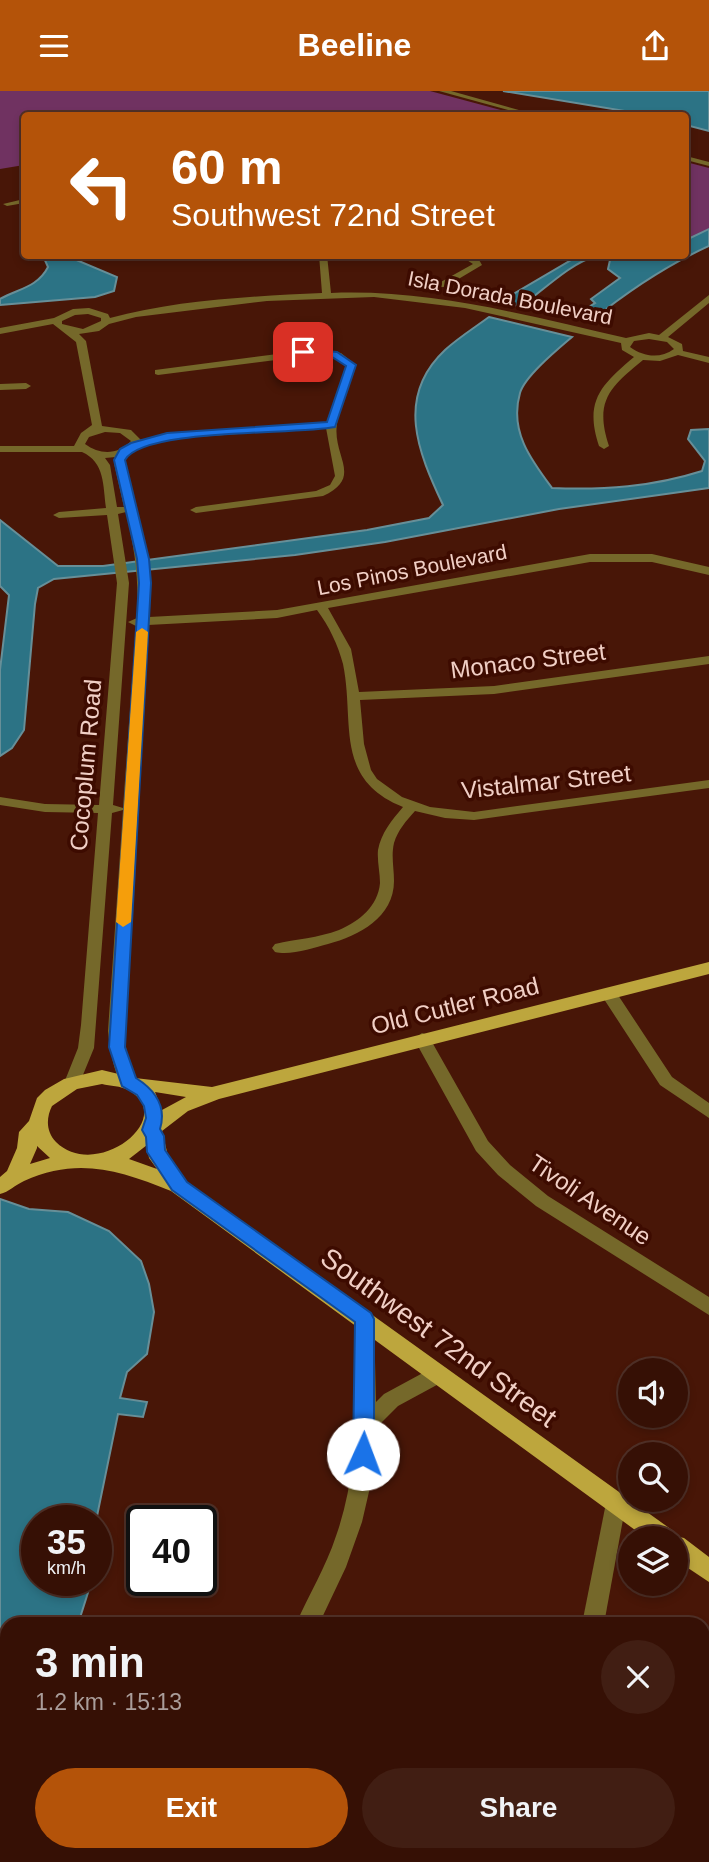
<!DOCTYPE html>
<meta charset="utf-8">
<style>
:root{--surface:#361005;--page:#411e13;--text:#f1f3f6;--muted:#aa9d9a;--line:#503027;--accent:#b45309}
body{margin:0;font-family:Helvetica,sans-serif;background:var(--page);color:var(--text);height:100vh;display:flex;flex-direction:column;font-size:26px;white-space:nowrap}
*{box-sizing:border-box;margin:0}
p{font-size:23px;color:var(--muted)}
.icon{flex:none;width:38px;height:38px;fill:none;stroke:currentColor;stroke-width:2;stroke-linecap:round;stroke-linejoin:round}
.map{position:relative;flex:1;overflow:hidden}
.panel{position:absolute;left:0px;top:1526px;width:710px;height:245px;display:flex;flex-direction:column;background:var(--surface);border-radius:21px 21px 0 0;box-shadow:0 4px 10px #0003,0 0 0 2px var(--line)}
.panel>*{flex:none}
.top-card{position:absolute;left:21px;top:21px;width:668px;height:147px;border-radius:7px;box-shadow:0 4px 10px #0003,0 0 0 2px var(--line);background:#b45309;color:#fff;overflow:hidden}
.tools{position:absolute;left:618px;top:1267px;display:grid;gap:14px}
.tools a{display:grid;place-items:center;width:70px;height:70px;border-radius:50%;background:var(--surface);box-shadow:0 4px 10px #0003,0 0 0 2px var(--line);font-size:35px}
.speed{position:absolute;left:21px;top:1414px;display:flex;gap:14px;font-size:35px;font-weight:700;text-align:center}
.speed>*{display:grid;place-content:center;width:91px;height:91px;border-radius:50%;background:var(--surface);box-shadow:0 4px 10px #0003,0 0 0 2px var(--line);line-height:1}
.speed small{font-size:18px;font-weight:400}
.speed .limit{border:4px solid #111;border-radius:10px;background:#fff;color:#111}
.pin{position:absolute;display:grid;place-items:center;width:60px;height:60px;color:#fff;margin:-30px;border-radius:14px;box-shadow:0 4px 10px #0006}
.me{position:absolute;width:77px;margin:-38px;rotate:2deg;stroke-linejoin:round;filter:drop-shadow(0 0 5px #0008)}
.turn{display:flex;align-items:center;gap:24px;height:147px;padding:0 35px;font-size:32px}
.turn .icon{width:91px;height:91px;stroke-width:2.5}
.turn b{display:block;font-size:49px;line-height:60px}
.round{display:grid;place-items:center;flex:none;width:74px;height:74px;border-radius:37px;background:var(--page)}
.overview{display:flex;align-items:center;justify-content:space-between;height:119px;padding:0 35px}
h1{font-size:42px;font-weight:600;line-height:52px}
.cta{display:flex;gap:14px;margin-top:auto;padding:14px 35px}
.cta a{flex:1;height:80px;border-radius:42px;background:var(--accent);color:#fff;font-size:28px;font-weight:600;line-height:80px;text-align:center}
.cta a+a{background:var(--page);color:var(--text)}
header{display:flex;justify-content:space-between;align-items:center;height:91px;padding:0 35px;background:var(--accent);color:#fff;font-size:32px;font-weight:600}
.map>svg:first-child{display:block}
.green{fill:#703261}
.water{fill:#2c7385;stroke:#678f98;stroke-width:2}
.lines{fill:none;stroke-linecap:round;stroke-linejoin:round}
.minor{fill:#75682a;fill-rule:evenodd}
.major{fill:#bda63d;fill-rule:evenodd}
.route{fill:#1a73e8;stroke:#114b97;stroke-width:2}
.slow{fill:#f59e0b}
.labels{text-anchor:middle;stroke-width:7;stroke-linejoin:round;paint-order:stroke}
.far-street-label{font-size:21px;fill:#f1cfc5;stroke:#3d0b00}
.street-label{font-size:24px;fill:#f1cfc5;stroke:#3d0b00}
.near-street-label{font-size:28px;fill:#f1cfc5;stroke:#3d0b00}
</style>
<header><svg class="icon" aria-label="menu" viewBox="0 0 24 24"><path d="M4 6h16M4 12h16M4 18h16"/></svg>Beeline<svg class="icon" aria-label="share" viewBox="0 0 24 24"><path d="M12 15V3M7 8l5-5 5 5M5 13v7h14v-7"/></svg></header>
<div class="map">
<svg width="709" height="1771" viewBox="0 0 709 1771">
<rect width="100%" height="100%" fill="#481607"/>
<g class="green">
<polygon points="0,0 430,0 519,24 24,24 24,74 0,78"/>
<polygon points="686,71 709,77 709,138 686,149"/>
</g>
<g class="water">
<polygon points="503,0 709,0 709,40 686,34 686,24 649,24"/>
<path d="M709 138V155C665 175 628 200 591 230L573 226 595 212 591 208 620 187 608 178 610 169C606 167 600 164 594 166 572 171 540 202 520 216L507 211 510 205 571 169 572 165 686 164V149Z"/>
<path d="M39 165H67L117 186 114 200 95 206 0 214V208C18 198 38 196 48 176L44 167Z"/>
<path d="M489 226 572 246C558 258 525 285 520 302 509 340 531 369 552 397 604 399 652 396 702 380L705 370 688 348 691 339 709 338V397L559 418 385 451 295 464 54 488 38 497 35 513 24 639 12 657 0 665V579L9 504 0 495V429L58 475H103L367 439 429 427 443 414C418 361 395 306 445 259 458 247 474 237 489 226Z"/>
<polygon points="0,1108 29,1118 68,1121 109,1140 141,1170 149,1193 154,1221 147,1263 127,1281 120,1307 147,1311 143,1326 118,1323 96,1430 37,1430 37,1489 92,1489 78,1533 7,1533 7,1764 14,1764 13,1771 0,1771"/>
</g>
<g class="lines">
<g class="minor">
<polygon points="439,0 451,0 537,24 526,24"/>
<polygon points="686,65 709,71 709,75 686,69"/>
<polygon points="24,108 24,112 7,115 3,113"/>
<path d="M319 164H327L331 202C432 198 529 225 626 247L649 242 659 244 709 204V212L668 246 682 253 683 260 709 266V272L678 264 660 270 643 269C610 296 594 310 609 355L604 358 599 355C584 310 601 294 634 266L622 259 621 252 465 217 374 206 267 210 136 226 109 233 99 240 79 243 86 250 102 335 131 339 141 349 167 342 327 331 346 274 334 266 316 264 158 284 155 283V279L316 258 341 262 356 274C350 293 339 314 337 333 332 366 364 386 323 405L196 422 190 419 196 416 316 400 330 394 335 385 326 337 168 348 136 357 129 362 124 372 149 468 151 492 149 526 277 519 590 463H652L709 476V484L652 471H590L328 517 351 558 359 601 494 595 709 565V573L494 603 360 609 364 653 371 679 377 688 402 706 430 716 474 721 709 689V697L474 729 445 727 415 720C406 730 398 739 394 752 391 765 394 777 394 790 394 826 359 845 328 853 313 857 290 865 275 861L272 857 275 853C296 848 318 847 339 839 360 830 378 815 380 792 380 781 377 770 378 759 381 742 392 729 403 716 333 688 355 631 343 573 338 554 329 535 317 519L277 527 148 534 124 940 127 964 136 991 134 995H122C113 978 110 959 108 940L123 719 112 722 94 957 78 996H66L64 992 78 957 81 934 98 722 45 721 0 714V706L45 713 99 714 117 492 107 424 59 427 53 424 59 421 106 417C103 395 105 371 82 361H0V355H74L81 342 92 334 76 251 53 233 0 243V237L54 227 73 218 89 217 108 223 110 227C175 209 255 205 322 202ZM88 223 101 227V230L83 238 62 233V230L75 224ZM649 248 667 251 674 258C660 268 644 266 630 256L634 250ZM105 341 120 342 131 350C118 364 100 364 85 353L89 346ZM116 366 114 372 124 416H117L110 374 105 367ZM126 421C135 460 139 487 137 527L128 531 136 535 123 717 113 714 129 492 118 423Z"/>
<path d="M459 164C468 164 478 164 482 174L445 196H439V192L473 173Z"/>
<polygon points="0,293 26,292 31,295 26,298 0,299"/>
<polygon points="608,897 614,898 672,986 709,1012 709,1027 660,994 600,902"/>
<polygon points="422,942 428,944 488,1050 510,1074 548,1105 709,1206 709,1224 536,1115 498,1084 476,1060 414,948"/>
<path d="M364 1220 371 1223 374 1228 376 1311 384 1303 432 1277 439 1275 446 1277 449 1283 446 1289 398 1315 376 1337 371 1392 362 1431 346 1476 319 1533H296C309 1503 326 1476 336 1445 361 1375 356 1301 354 1228L357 1223Z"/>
<polygon points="616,1403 623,1405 626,1412 604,1533 582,1533 606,1412 609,1405"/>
<polygon points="188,1764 212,1764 210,1771 186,1771"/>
<polygon points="499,1764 523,1764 521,1771 497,1771"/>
</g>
<path class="major" d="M709 871V883L219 1008 188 1020 162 1040 168 1065 187 1091 672 1439 675 1445 684 1447 709 1466V1491L676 1469V1447H646L171 1100C118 1079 78 1066 24 1090 15 1094 9 1101 0 1103V1086L7 1080 17 1057 19 1041 29 1030 37 1007 45 999 64 988 102 979 135 987 212 996ZM102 993C110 995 121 995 128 999 179 1026 97 1091 56 1051 46 1041 46 1027 52 1015L77 998ZM155 1001 186 1006 162 1019ZM147 1054 149 1067 157 1078 129 1068ZM37 1055 50 1067 30 1073 37 1057Z"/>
</g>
<path class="route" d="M303 258 337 261 356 274 335 336C295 344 143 337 125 369L149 468 151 492 125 956 136 987C155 999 167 1015 160 1038L164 1045 165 1059 187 1091 371 1222 374 1228V1363L371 1369 363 1372 356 1369 353 1363 355 1231 172 1099 147 1061 146 1046 142 1039 146 1027 144 1015 137 1004 122 995 109 956 139 492 137 468 114 369 120 358 131 352 167 342 327 331 346 275 332 266 299 263 298 261Z"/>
<polygon class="slow" points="142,537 148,541 131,831 123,836 116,831 136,541"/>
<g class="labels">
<g class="far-street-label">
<text transform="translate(510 207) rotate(11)" y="7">Isla Dorada Boulevard</text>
<text transform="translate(412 479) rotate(-11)" y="7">Los Pinos Boulevard</text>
</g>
<g class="street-label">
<text transform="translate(528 570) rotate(-7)" y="8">Monaco Street</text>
<text transform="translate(86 674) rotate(-85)" y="8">Cocoplum Road</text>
<text transform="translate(546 691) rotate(-6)" y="8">Vistalmar Street</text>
<text transform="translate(455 915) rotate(-14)" y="8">Old Cutler Road</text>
<text transform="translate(590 1109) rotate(34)" y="8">Tivoli Avenue</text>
</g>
<g class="near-street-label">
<text transform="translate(439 1246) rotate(36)" y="10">Southwest 72nd Street</text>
</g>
</g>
</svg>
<div class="tools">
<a><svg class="icon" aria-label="sound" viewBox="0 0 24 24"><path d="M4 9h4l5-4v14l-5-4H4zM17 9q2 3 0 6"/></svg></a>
<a><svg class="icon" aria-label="search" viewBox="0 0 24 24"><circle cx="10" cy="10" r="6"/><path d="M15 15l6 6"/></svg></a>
<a><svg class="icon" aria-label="layers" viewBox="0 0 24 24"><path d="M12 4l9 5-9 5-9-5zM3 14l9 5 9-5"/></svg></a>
</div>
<div class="speed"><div>35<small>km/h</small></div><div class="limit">40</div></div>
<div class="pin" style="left:303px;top:261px;background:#d93025"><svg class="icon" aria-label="arrive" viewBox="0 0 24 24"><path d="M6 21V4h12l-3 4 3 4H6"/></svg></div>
<svg class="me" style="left:363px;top:1363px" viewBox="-20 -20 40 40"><circle r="19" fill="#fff"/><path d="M0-13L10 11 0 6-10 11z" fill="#1a73e8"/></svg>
<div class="top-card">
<div class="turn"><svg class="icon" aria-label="left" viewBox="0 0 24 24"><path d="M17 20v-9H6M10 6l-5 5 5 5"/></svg><div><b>60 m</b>Southwest 72nd Street</div></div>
</div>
<section class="panel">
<div class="overview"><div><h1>3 min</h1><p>1.2 km · 15:13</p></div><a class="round"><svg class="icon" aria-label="close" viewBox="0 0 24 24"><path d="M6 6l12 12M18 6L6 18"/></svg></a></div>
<div class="cta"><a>Exit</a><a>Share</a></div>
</section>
</div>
